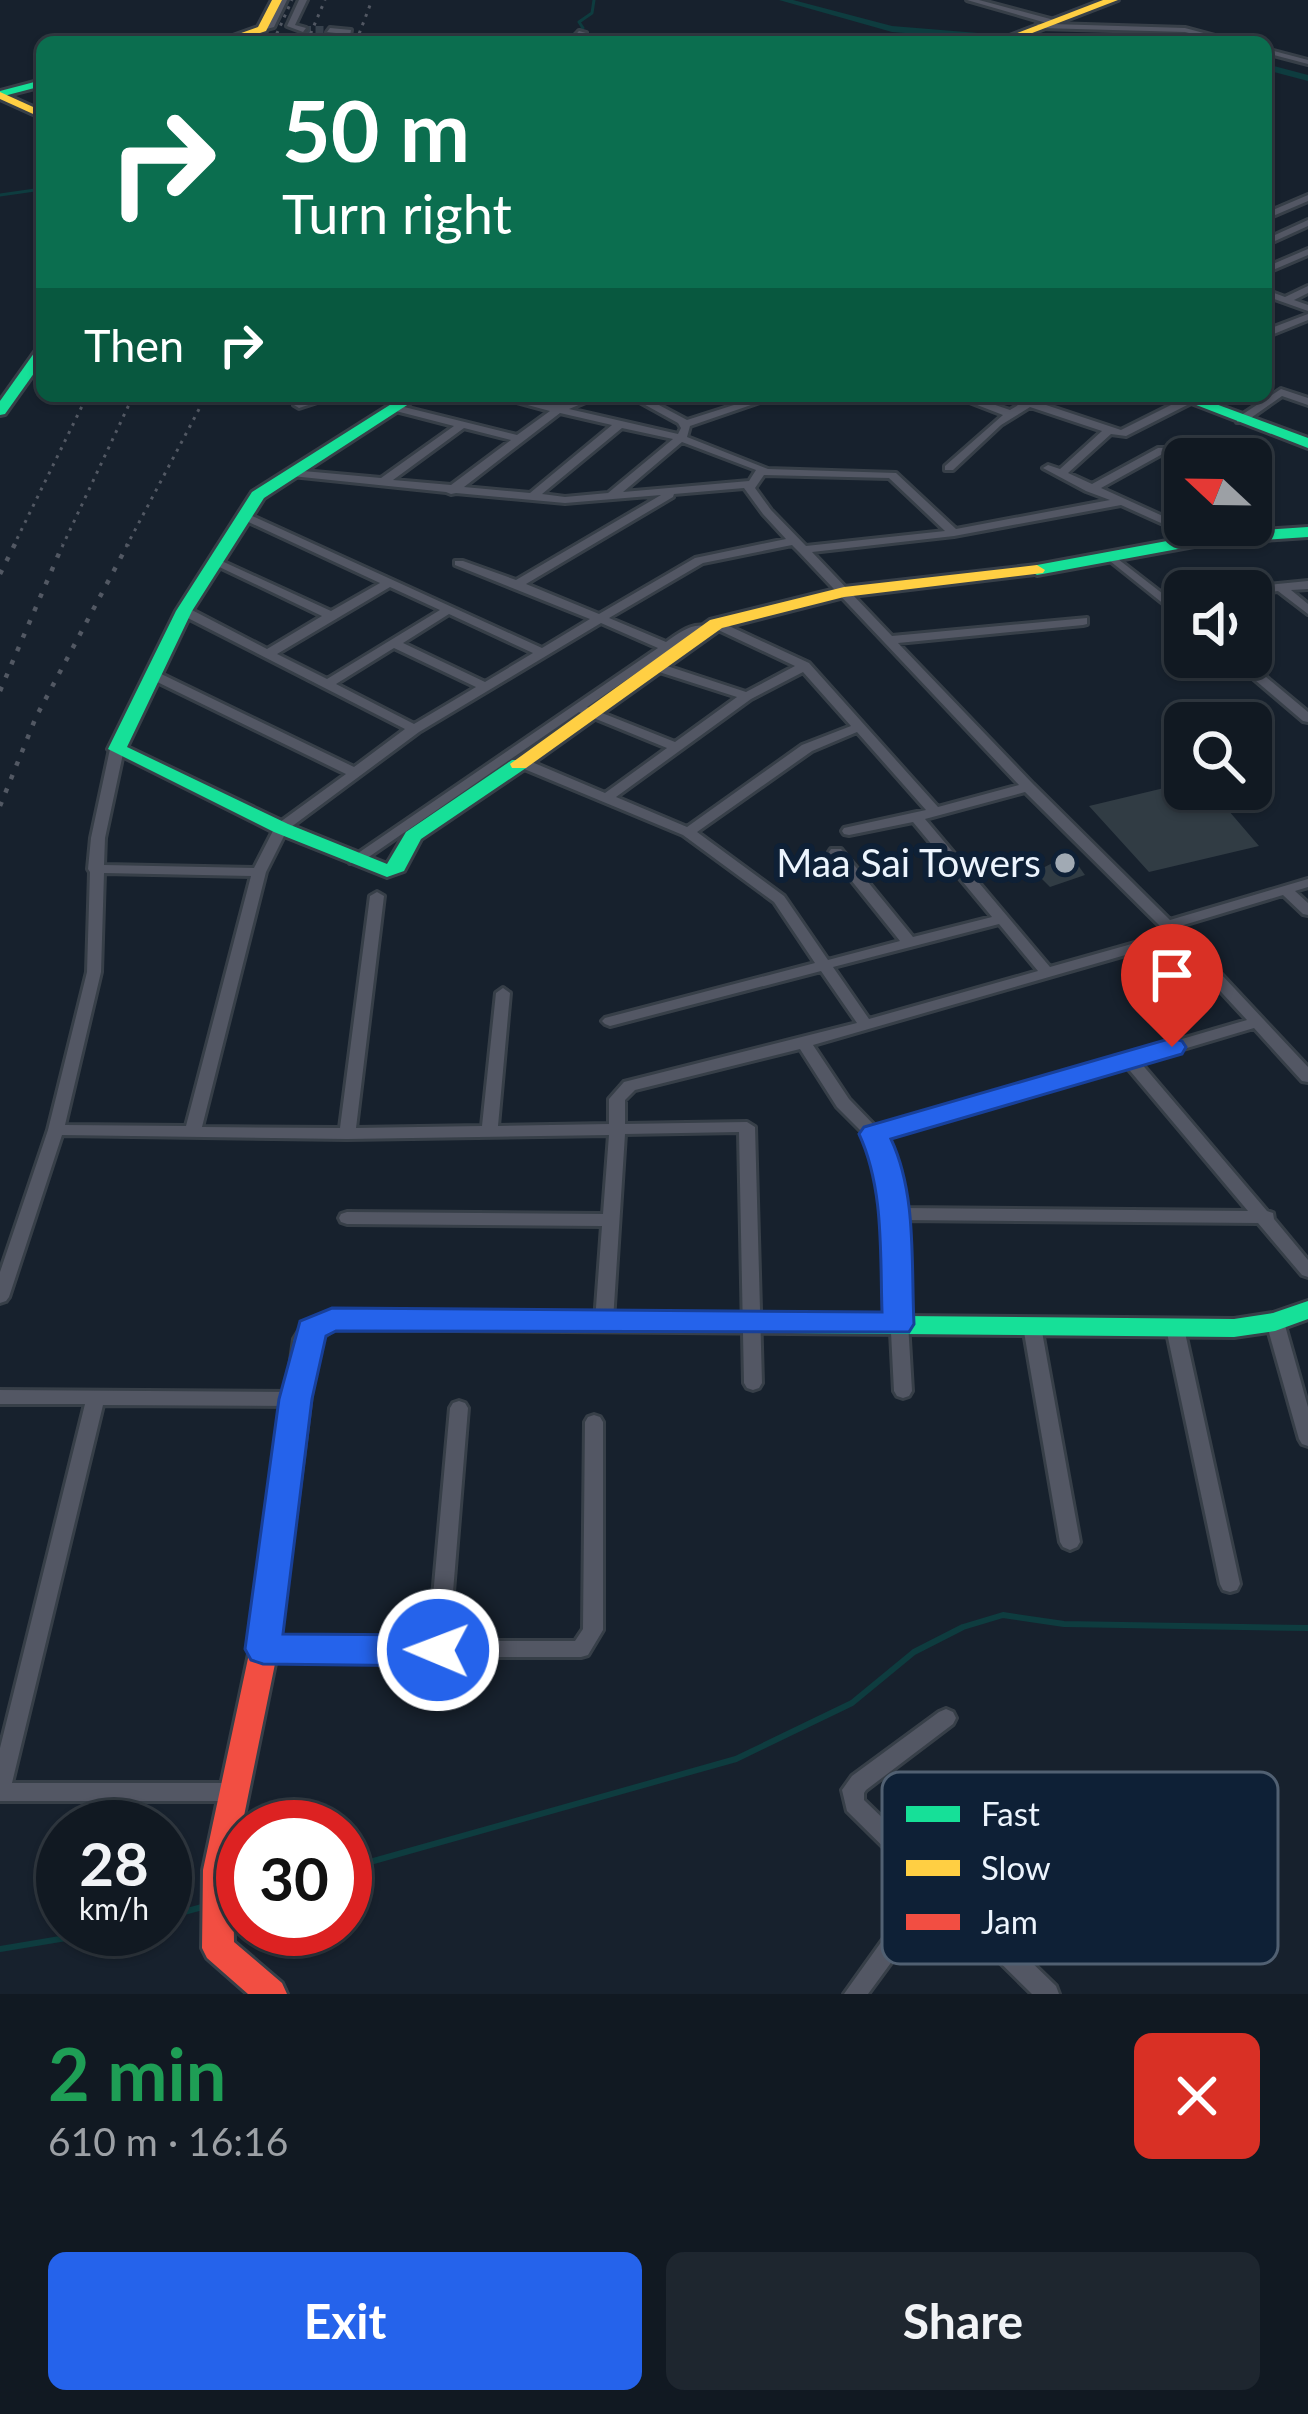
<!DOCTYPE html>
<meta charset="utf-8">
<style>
:root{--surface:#111922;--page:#1e262f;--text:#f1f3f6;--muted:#9ca0a5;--line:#303840;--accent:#2563eb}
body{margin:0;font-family:Lato,sans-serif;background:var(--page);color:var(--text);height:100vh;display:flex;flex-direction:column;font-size:45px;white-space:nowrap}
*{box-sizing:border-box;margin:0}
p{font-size:39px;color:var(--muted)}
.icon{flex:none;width:66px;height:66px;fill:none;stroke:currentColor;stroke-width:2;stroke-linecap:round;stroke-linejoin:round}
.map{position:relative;height:1994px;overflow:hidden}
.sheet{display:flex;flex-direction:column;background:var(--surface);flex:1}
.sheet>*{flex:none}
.banner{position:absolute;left:36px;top:36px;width:1236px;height:366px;border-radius:18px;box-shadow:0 3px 9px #0004,0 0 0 3px var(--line);background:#0b6e4f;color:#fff;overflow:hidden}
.needle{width:78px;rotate:292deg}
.fabs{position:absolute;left:1164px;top:438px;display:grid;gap:24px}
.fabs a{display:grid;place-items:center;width:108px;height:108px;border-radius:18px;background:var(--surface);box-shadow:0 3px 9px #0004,0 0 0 3px var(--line);font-size:60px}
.speed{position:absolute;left:36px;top:1800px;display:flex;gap:24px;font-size:60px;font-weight:700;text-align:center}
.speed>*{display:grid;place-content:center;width:156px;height:156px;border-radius:50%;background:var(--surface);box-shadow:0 3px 9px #0004,0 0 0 3px var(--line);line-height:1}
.speed small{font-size:30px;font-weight:400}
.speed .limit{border:18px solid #d22;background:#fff;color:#111}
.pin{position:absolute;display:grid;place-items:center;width:102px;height:102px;color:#fff;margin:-123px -51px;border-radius:50% 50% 50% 0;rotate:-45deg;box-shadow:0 0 12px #0007}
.pin .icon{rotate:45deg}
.me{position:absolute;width:132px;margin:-66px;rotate:271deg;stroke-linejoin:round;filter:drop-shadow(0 0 9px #0008)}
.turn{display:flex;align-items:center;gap:42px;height:252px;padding:0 48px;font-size:54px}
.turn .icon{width:156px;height:156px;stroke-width:2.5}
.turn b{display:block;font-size:84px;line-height:102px}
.then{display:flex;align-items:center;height:114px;padding:0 48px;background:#0003;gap:24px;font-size:45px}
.round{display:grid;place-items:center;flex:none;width:126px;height:126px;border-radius:18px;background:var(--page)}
.head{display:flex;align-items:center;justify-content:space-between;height:204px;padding:0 48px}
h1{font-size:72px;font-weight:700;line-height:90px;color:#1e9e55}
.primary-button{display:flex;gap:24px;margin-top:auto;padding:24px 48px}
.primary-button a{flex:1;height:138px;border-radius:18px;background:var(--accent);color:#fff;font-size:48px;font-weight:700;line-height:138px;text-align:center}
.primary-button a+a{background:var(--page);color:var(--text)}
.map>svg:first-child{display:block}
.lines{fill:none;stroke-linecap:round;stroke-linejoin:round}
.stream-far1{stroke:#0e3c3f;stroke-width:3}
.stream{stroke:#0e3c3f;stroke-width:6}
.canal{fill:#0e3c3f;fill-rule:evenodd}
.building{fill:#313c44}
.street-tunnel{stroke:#37414c;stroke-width:8;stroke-dasharray:8 4.5;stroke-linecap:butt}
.street-casing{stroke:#373f48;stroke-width:6}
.fast-casing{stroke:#373f48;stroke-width:6}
.slow-casing{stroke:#373f48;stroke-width:6}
.jam-casing{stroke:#373f48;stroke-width:6}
.street{fill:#535764;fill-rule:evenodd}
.fast{fill:#16e098;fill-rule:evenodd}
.slow{fill:#ffcf43;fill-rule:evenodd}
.jam{fill:#f24e42;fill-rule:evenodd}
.rail-far1{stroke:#525863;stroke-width:3;stroke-dasharray:3 6;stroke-linecap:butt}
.rail{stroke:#525863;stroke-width:4.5;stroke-dasharray:4.5 10;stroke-linecap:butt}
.route{fill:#2563eb;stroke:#184099;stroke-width:3}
.poi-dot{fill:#a1aab4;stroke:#0e2036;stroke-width:4.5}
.labels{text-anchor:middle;stroke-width:12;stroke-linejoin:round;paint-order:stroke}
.poi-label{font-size:39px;fill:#ecf4fd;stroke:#0e2036;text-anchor:end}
.key{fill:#0e2036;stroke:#516072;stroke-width:3}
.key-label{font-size:33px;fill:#ecf4fd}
</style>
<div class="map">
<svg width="1308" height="1994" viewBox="0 0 1308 1994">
<rect width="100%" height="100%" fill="#17212d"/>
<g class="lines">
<g class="stream-far1">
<polyline points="562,42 583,28 579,22 592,13 594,0"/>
<polyline points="0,195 42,189"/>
</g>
<g class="stream">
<polyline points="345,1869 736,1759 852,1703 914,1652 963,1627 1003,1615 1064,1624 1308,1628"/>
<polyline points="228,1900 243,1896"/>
<polyline points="165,1917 206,1906"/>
<polyline points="0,1949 120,1929"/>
</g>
<g class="canal">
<polygon points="779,0 793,0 892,26 1026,37 1169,39 1174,42 1017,42 892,32"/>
<polygon points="1266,64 1308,75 1308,81 1266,70"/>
</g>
</g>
<g class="building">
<polygon points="1185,783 1185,789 1210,789 1259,846 1149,872 1089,806"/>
<polygon points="1070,854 1085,875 1050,887 1035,872"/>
</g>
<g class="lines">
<polyline class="street-tunnel" points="303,30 330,30"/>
<defs>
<g id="street">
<polygon points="279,0 287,0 274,27 259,31 259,27 267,25"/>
<polygon points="299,0 307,0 295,25 306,28 303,32 287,26"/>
<polygon points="967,0 979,0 1054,20 1052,24 1185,28 1237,42 1224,42 1185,32 1040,28 1037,24 1050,24"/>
<polygon points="330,28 351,30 349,42 341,42 344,34 327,32"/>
<polygon points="579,31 586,33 577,42 569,42"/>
<polygon points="1266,49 1308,60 1308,64 1266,53"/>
<polygon points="1308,195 1308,201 1266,219 1266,213"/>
<polygon points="1308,220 1308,226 1266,245 1266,239"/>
<polygon points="1308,249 1308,255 1266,273 1266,267"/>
<polygon points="1308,286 1308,293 1294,300 1308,305 1308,311 1266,296 1266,290 1285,297"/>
<polygon points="1308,314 1308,320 1266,337 1266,330"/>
<polygon points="1281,389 1308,398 1308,405 1282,396 1245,422 1237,422 1237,418"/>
<polygon points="319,396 336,396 299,408 294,405"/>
<path d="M494 396C514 396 532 404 552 405 567 406 583 396 600 396L569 409 678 434 681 428 678 423 629 396H642L687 420 762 396H777L690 426 687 437 768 469 896 473 956 529 1110 500 1086 491 1043 468 1048 465 1060 469 1102 431 1030 407 1001 425 953 470H945V466L1003 415 954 396H969L1010 410 1033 396H1045L1037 402 1121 430 1185 398H1193V402L1126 436 1111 434 1068 473 1092 484 1158 448H1166V452L1101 488 1209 537V541H1201L1121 505 954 536 812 552 892 636 1087 618V624L1083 625 898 643 1033 784 1170 920 1308 879V887L1295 891 1308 903V915L1303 914 1283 895 1177 927 1308 1067V1082L1302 1081 1254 1028 1140 1062 1267 1211 1273 1213 1274 1219 1308 1260V1277L1302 1275 1258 1223 902 1220 912 1391 909 1396 903 1398 897 1396 894 1391 885 1214 876 1157 867 1137 837 1107 800 1049 635 1090 625 1100V1124L747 1122 755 1127 762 1383 759 1388 753 1390 747 1388 744 1383 739 1132 625 1134 613 1321 610 1326 604 1327 598 1326 595 1321 602 1226 347 1224 341 1222 339 1218 341 1214 347 1212 603 1214 609 1135 347 1139 62 1135 9 1297 6 1301 0 1303V1272L48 1130 87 972 90 872 88 869 91 838 110 749 117 745 124 749 105 838 104 865 254 868 276 825 346 774 147 677V671H155L354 767 405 729 180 614V608H188L267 649 322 616 211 563V559L215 558 331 611 380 583 242 519V515H250L542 648 590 619 455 565V561H463L516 580 661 495 565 503 456 493 451 494 446 492 292 476 287 473 292 470 381 478 454 426 392 410V406L396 405 517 435 550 411ZM560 413 612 425 530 493 464 487ZM464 428 511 440 451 485 393 480ZM622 428 673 439 608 493 565 497 542 494ZM682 442 756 470 749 481 623 492ZM764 475 889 478 945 531 806 546 771 510 755 488ZM744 488 763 514 786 539 695 558 599 614 526 584 673 497 674 494ZM792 545 799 552 1019 785 938 807 809 663 716 620 712 621V627L795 666 746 692 664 665H656V671L737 697 675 742 587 707 693 634 710 632 712 629C696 619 679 633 666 642L609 618 703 563ZM390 587 440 610 327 679 277 654ZM449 614 533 653 485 682 403 643ZM601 623 658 648 348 860 350 863H360L579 712 667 748 605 793 527 760H517L515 763 517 766 683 835 774 902 815 963 605 1018 602 1021 605 1024 610 1026 821 971 857 1023 624 1082 609 1099V1124L498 1126 510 993 503 988 496 993 482 1126 356 1128 384 896 377 892 370 896 340 1128 202 1127 266 872 287 830 419 732ZM394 648 476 687 414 724 336 684ZM803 672 851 726 802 745 687 827 616 797 751 699ZM857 732 926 810 844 828 842 831 844 834 849 835 913 822 992 917 913 937 841 849H831L829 852 831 855 900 941 828 960 784 896 697 832 812 751ZM1025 792 1162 928 1167 934 1050 967 925 819ZM104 873 251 876 186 1126 65 1125 101 972ZM999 924 1038 971 869 1019 833 967ZM1174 941 1247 1020 877 1128 849 1099 813 1045ZM1126 1066 1248 1211 900 1208 892 1157 883 1137Z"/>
<polygon points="1114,556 1185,611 1185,621 1110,561 1108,559"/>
<polygon points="1308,581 1308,589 1291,590 1308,604 1308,614 1278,591 1251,594 1251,591 1240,591 1246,587"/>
<polygon points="1228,657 1242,657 1308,712 1308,722 1303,721"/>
<polygon points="1275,1316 1281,1317 1284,1322 1308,1407 1308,1446 1302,1444 1299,1439 1266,1322 1269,1317"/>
<polygon points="1032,1320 1038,1321 1041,1326 1080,1542 1077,1547 1070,1550 1063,1547 1060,1542 1023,1326 1026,1321"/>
<polygon points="1175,1322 1181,1323 1184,1328 1240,1584 1237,1590 1230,1592 1223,1590 1220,1584 1166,1328 1169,1323"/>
<polygon points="0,1390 296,1392 302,1394 305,1399 302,1404 296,1406 103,1405 12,1783 231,1783 238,1785 242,1792 238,1799 231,1801 0,1801 0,1748 85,1404 0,1404"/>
<polygon points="459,1401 465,1403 468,1408 449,1641 575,1641 583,1629 585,1422 588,1417 594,1415 600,1417 603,1422 603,1630 588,1655 581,1657 264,1657 257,1655 254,1649 257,1643 264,1641 429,1641 450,1408 453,1403"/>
<polygon points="946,1709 953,1712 956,1718 953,1724 866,1790 864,1793 864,1800 936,1870 1040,1784 1047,1782 1054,1784 1058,1791 1054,1798 951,1884 1056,1986 1059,1994 1032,1994 937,1900 868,1994 844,1994 922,1885 847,1811 842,1790 852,1776 939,1712"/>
</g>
<g id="fast">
<polygon points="42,80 42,86 0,97 0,91"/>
<polygon points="42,348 42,362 5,414 0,415 0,401 37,349"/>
<polygon points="404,396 421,396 264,498 192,611 127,747 288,824 387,864 406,832 512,760 526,760 528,764 526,768 421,839 404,871 387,877 274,832 108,749 176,611 252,492"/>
<polygon points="1173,396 1194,396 1308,438 1308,448"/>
<polygon points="1308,527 1308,537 1205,544 1037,575 1029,570 1037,565 1205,534"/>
<polygon points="1308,1301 1308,1319 1275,1331 1234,1337 335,1329 318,1340 298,1497 294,1504 285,1507 276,1504 272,1497 294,1339 303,1324 332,1311 1234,1319 1273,1313"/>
</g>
<g id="slow">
<polygon points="272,0 282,0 266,31 232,42 216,42 258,27"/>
<polygon points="1103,0 1118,0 1009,42 994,42"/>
<polygon points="0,92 42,111 42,118 0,99"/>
<polygon points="1037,565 1045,570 1043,573 844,597 722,628 526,768 512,768 510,764 710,620 844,587"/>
</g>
<polygon id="jam" points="285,1487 294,1490 298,1497 278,1649 233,1870 234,1942 282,1983 287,1994 248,1994 207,1958 202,1948 203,1870 250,1649 272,1497 276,1490"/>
</defs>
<use href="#street" class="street-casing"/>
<use href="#fast" class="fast-casing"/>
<use href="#slow" class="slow-casing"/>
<use href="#jam" class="jam-casing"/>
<use href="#street" class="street"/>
<use href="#fast" class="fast"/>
<use href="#slow" class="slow"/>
<use href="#jam" class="jam"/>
<g class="rail-far1">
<polyline points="273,42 292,0"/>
<polyline points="307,42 325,0"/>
<polyline points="356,42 372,0"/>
<polyline points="13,547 87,396"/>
<polyline points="62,547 133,396"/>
<polyline points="126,547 206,396"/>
</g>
<g class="rail">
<polyline points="0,574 15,544"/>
<polyline points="0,691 63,544"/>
<polyline points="0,806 36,717 128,544"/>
</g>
</g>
<path class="route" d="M1172 1038 1182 1041 1186 1047 1182 1054 891 1139C917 1194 911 1264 914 1324L909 1332 336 1331 326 1336 312 1399 283 1634 438 1635 451 1640 456 1650 451 1661 438 1666 263 1664 251 1660 245 1649 279 1399 300 1321 332 1308 882 1312C880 1253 884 1188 859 1134L864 1127Z"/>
<circle class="poi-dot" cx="1065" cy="863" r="12"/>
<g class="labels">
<g class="poi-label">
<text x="1041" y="877">Maa Sai Towers</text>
</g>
</g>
<rect x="882" y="1772" width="396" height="192" rx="18" class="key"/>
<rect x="906" y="1806" width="54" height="16" fill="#16e098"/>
<rect x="906" y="1860" width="54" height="16" fill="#ffcf43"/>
<rect x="906" y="1914" width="54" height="16" fill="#f24e42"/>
<g class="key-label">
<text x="981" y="1826">Fast</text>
<text x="981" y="1880">Slow</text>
<text x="981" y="1934">Jam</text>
</g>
</svg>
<div class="fabs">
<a><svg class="needle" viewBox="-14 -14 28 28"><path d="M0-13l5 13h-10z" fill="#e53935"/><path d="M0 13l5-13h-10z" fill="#9ca0a5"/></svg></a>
<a><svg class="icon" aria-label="sound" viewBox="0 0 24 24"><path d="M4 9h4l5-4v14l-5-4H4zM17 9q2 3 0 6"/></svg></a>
<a><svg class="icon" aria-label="search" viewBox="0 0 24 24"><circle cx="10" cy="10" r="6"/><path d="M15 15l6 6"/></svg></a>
</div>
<div class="speed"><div>28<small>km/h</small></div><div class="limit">30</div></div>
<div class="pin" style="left:1172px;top:1047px;background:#d93025"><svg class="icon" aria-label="arrive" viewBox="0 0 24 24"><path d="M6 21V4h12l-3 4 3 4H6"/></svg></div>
<svg class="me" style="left:438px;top:1650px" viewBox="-20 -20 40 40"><circle r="17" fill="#2563eb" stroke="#fff" stroke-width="3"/><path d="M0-11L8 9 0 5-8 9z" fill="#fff"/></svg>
<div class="banner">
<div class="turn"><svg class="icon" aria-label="right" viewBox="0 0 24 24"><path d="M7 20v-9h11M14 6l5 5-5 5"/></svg><div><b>50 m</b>Turn right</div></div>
<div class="then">Then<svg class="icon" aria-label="right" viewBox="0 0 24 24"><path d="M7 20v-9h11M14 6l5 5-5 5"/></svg></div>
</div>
</div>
<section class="sheet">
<div class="head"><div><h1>2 min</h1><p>610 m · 16:16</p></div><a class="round" style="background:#d93025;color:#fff"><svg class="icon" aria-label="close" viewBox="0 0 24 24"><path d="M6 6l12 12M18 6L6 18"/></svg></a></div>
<div class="primary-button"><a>Exit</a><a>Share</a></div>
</section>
